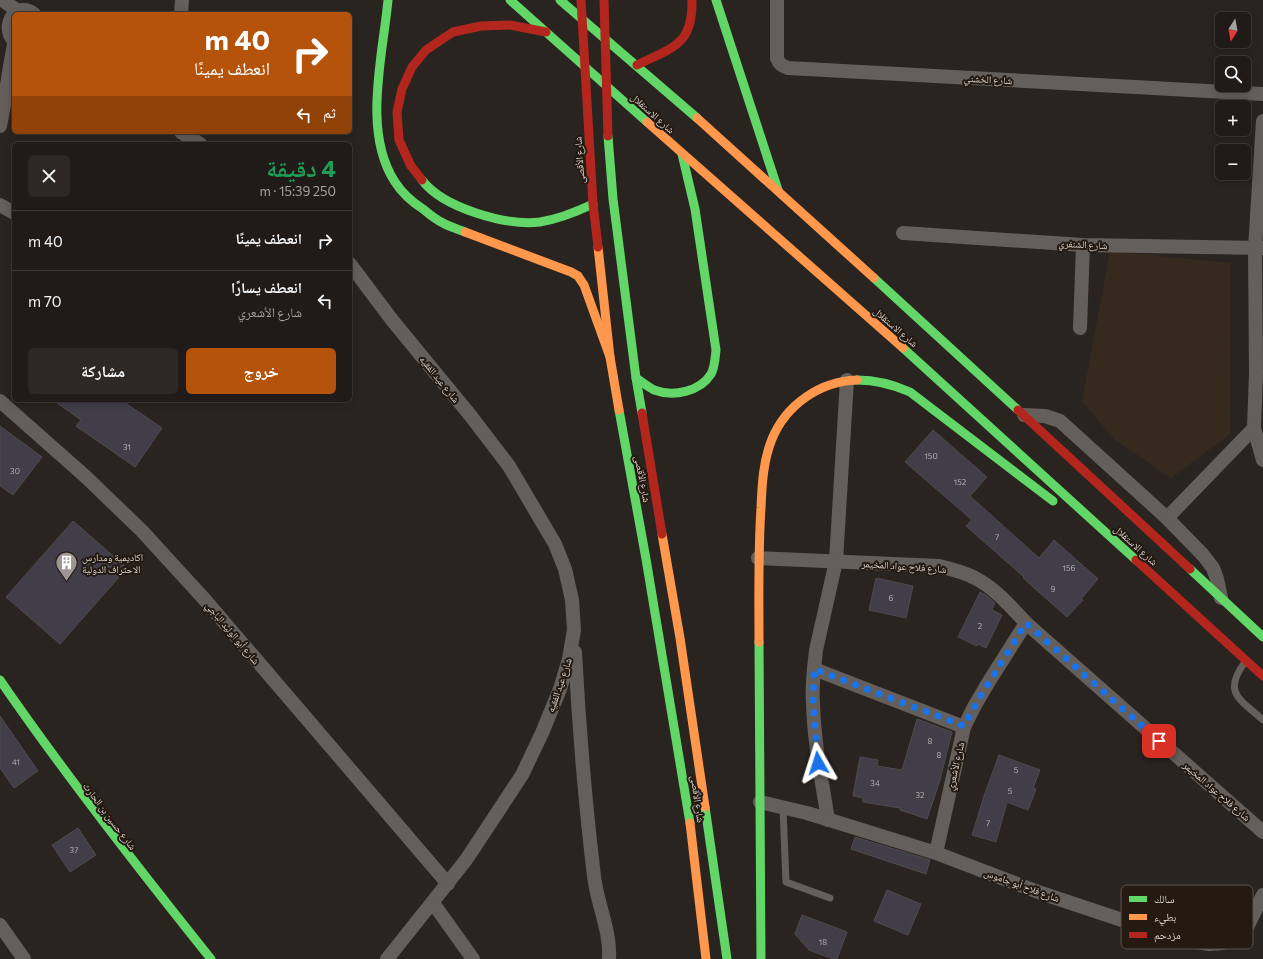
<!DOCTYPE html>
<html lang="ar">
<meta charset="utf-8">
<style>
:root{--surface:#201b18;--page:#2d2825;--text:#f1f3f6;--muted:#a2a1a2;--line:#3d3937;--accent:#b45309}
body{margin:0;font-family:Commissioner,"Noto Naskh Arabic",sans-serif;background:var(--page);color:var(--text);direction:rtl;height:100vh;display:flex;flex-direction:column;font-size:15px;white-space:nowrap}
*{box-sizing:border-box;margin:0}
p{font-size:13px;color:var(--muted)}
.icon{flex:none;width:22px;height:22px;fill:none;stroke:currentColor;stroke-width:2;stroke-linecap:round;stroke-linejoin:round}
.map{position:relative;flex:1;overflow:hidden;direction:ltr}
.details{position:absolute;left:12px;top:142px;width:340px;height:260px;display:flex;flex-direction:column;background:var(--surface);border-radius:6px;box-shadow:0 2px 10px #0003,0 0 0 1px var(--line);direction:rtl}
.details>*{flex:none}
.top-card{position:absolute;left:12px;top:12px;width:340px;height:122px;border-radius:6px;box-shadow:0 2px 10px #0003,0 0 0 1px var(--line);direction:rtl;background:#b45309;color:#fff;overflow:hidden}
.needle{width:26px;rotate:191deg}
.buttons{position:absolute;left:1215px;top:12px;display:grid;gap:8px}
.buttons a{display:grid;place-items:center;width:36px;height:36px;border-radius:6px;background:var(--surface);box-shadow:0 2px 10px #0003,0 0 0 1px var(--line);font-size:20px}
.pin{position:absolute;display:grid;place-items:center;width:34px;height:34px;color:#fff;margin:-17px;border-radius:8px;box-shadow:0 2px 6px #0006}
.me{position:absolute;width:44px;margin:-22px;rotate:354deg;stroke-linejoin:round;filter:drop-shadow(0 0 3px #0008)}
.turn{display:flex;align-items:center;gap:14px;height:84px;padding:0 16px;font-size:18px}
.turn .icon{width:52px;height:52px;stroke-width:2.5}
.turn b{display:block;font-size:28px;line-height:34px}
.then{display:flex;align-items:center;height:38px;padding:0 16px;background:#0003;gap:8px;font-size:15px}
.round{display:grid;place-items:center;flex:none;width:42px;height:42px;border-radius:6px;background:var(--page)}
.head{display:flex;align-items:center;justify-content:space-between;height:68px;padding:0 16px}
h1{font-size:24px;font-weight:700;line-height:30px;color:#1e9e55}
.action{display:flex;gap:8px;margin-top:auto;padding:8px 16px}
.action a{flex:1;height:46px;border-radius:6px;background:var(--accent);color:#fff;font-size:16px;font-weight:700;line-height:46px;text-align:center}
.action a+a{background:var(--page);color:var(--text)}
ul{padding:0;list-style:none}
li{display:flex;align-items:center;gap:12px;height:60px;padding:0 16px;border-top:1px solid var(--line)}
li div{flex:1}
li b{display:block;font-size:15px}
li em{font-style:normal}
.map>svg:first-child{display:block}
.commercial{fill:#36291e}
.building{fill:#413e4a;stroke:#4d4b4c}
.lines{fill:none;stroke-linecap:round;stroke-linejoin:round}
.lane{stroke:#645f5b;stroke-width:7}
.street{stroke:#645f5b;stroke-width:14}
.fast{stroke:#63d668;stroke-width:9}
.slow{stroke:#ff974d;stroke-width:9}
.jam{stroke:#b3261e;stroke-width:9}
.route{stroke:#1a73e8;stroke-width:7;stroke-dasharray:0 12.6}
.labels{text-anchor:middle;stroke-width:4;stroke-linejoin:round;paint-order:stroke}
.number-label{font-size:8px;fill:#b4aeae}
.street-label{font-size:10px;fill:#dbd4cf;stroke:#241a12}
.poi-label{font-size:10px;fill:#dbd4cf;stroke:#241a12;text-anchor:start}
.key{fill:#241a12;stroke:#5b524b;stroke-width:1}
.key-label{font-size:11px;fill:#dbd4cf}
</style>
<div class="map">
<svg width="1263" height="959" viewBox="0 0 1263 959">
<rect width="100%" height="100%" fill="#2a2420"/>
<polygon class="commercial" points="1110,251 1231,263 1230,434 1171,478 1114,439 1082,401"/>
<g class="building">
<polygon points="53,400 121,400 162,428 135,467 76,426 81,420"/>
<polygon points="0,426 42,457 13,495 0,486"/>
<polygon points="933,430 987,477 970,496 1039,558 1054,540 1098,579 1081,599 1083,600 1067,617 1023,578 1024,577 966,526 972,520 905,462"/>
<polygon points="73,521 127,568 60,644 6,597"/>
<polygon points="876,578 913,586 906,618 869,610"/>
<polygon points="980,592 986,595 995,603 992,610 1002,615 986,648 978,644 977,646 958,637"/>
<polygon points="0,716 38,771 14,788 0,768"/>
<polygon points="917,719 952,732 940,780 927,819 900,810 900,808 863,802 863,798 853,796 860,757 878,760 877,766 902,770"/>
<polygon points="999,755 1040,770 1033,788 1036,789 1028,810 1007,802 996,842 972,835 984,796"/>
<polygon points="78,828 96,855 70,872 52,845"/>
<polygon points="855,837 930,860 926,874 851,849"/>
<polygon points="887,890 921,904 908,935 874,921"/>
<polygon points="802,915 847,932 837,959 833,959 809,950 795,934"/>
</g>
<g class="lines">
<g class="lane">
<path d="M1245 662C1222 693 1240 699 1263 720"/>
<polyline points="783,808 786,882 830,898"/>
</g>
<g class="street">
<polyline points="2,0 18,11"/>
<path d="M777 0V58C779 64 782 66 788 68L1263 94"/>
<polyline points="181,14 182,0"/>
<path d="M14 41C0 26 16 0 34 14"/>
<polyline points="1263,121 1255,248 1256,373 1254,428 1263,460"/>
<path d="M0 126C6 99 8 72 14 45"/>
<polyline points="181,132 200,144"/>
<polyline points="0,205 14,213"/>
<polyline points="903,233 1083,245 1263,248"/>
<polyline points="350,264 392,320 470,415 509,466 555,544 565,569 572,600 574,630 569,659 560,689 542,733 522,775 466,860 387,959"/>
<polyline points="1080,328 1083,245"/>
<polyline points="847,380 836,561 816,650 814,669 964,727"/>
<polyline points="0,401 86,477 142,531 206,601 448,884"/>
<polyline points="1024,415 1045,416 1060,421 1167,518 1203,555 1213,568 1217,579 1221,598"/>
<polyline points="1167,518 1254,428"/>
<path d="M758 558 939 566C951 569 964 572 975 578 995 588 1011 607 1026 623L1263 832"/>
<path d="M575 652C579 727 585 801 594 876 597 904 611 931 609 959"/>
<path d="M814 669C813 680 812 692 813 703 814 743 822 781 828 820"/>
<polyline points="760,802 807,813 936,853 1041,893 1167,935 1192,941 1209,944 1223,943 1236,937 1247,927 1263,895"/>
<polyline points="936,853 964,727 974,707 988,683 1026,623"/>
<polyline points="433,903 473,959"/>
<polyline points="0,925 24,959"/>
</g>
<g class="fast">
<path d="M388 0C383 55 362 132 395 182 402 193 412 202 423 209 429 214 436 220 443 223 450 227 458 229 465 232"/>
<polyline points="510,0 647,122"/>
<polyline points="560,0 697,118"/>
<polyline points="716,0 778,190"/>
<polyline points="608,136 613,199 636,378 642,413"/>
<path d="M422 180C443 208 506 226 540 222 559 219 576 212 593 204"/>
<polyline points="874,278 1018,410"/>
<polyline points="903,348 1136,560"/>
<path d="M636 378C642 382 648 387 654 390 673 397 700 392 711 374 715 367 715 358 716 350L695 209 682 154"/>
<path d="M857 380C877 380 892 384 910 392L1053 501"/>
<polyline points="619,410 646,559 690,823"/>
<polyline points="1190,569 1263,637"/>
<polyline points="759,642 761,959"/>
<path d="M0 680C66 776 138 868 211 959"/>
<polyline points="705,807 727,959"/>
</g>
<g class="slow">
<polyline points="697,118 874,278"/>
<polyline points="647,122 903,348"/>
<polyline points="465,232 571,272 578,276 584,285 610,357"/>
<polyline points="598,247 610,357 619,410"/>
<polyline points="662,534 680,638 705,807"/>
<path d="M759 642C759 597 758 552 761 508 762 485 763 461 772 439 786 405 820 381 857 380"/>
<polyline points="690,823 706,959"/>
</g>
<g class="jam">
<polyline points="581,0 593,204 598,247"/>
<polyline points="604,0 608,136"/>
<path d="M637 65C671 48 693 46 692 0"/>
<polyline points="422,180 411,166 399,140 397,112 402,89 412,67 426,50 453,32 481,26 510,25 546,32"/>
<polyline points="1018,410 1190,569"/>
<polyline points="642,413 662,534"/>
<polyline points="1136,560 1263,676"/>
</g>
</g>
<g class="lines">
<polyline class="route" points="818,763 813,703 814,669 964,726 981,695 1026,623 1159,741"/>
</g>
<defs>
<symbol id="building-pin" viewBox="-11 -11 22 30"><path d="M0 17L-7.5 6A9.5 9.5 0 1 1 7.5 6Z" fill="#9d9692" stroke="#241a12"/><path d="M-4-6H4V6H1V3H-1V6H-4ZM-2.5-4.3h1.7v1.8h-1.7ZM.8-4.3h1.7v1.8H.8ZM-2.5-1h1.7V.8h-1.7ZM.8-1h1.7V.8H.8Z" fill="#fff"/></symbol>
</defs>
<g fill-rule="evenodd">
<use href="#building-pin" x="54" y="550" width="25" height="34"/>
</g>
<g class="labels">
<g class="number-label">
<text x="127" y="450">31</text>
<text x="931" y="459">150</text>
<text x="15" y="474">30</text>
<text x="960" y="485">152</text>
<text x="997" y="540">7</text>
<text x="1069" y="571">156</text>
<text x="1053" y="592">9</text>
<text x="891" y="601">6</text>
<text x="980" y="629">2</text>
<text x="930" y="744">8</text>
<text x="939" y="758">8</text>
<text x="16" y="765">41</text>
<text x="1016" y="773">5</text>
<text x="875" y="786">34</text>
<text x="1010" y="794">5</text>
<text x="920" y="798">32</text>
<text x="988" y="826">7</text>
<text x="74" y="853">37</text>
<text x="823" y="945">18</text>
</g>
<g class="street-label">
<text transform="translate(988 79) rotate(3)" y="4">شارع الخشني</text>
<text transform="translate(653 113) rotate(42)" y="4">شارع الاستقلال</text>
<text transform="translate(579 160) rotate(-94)" y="4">شارع الأقصى</text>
<text transform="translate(1083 244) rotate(3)" y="4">شارع الشنفري</text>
<text transform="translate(896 327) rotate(41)" y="4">شارع الاستقلال</text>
<text transform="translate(440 379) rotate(51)" y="4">شارع عيد الفقيه</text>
<text transform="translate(643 479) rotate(79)" y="4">شارع الأقصى</text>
<text transform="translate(1136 545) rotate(42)" y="4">شارع الاستقلال</text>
<text transform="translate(904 566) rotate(4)" y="4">شارع فلاح عواد المخيمر</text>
<text transform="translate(233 633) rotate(50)" y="4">شارع أبو الوليد الباجي</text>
<text transform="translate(559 685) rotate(-71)" y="4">شارع عيد الفقيه</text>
<text transform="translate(955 766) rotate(-77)" y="4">شارع الأشعري</text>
<text transform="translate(1217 791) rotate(41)" y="4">شارع فلاح عواد المخيمر</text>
<text transform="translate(698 799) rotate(82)" y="4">شارع الأقصى</text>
<text transform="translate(110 816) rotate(53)" y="4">شارع حسين بن الحارث</text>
<text transform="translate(1022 885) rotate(20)" y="4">شارع فلاح أبو جاموس</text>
</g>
<g class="poi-label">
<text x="82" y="561">اكاديمية ومدارس<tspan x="82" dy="12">الاحتراف الدولية</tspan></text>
</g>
</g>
<rect x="1121" y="885" width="132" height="64" rx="6" class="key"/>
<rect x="1129" y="896" width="18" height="6" fill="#63d668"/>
<rect x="1129" y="914" width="18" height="6" fill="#ff974d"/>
<rect x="1129" y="932" width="18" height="6" fill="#b3261e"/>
<g class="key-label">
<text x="1154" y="903">سالك</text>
<text x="1154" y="921">بطيء</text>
<text x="1154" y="939">مزدحم</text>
</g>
</svg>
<div class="buttons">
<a><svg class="needle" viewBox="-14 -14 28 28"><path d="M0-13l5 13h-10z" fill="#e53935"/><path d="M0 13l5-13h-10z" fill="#a2a1a2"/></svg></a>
<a><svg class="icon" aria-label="search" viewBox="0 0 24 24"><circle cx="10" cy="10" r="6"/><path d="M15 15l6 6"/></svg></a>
<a>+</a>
<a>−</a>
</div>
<div class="pin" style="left:1159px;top:741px;background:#d93025"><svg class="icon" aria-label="arrive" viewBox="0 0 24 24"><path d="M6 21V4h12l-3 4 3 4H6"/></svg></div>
<svg class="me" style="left:818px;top:763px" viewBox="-20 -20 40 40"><path d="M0-17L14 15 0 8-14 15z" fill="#1a73e8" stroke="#fff" stroke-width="4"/></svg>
<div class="top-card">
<div class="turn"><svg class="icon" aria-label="right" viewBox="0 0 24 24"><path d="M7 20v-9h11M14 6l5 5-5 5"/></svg><div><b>40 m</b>انعطف يمينًا</div></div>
<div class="then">ثم<svg class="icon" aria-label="left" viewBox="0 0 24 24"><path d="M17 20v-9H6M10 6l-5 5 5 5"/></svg></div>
</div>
<section class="details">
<div class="head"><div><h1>4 دقيقة</h1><p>250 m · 15:39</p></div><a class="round"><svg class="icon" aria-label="close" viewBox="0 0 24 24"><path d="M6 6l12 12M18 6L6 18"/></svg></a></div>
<ul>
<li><svg class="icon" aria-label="right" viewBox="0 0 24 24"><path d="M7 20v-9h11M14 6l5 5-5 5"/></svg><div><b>انعطف يمينًا</b></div><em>40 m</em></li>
<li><svg class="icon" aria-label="left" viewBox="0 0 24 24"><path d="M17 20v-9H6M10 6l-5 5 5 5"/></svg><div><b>انعطف يسارًا</b><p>شارع الأشعري</p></div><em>70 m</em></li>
</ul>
<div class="action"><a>خروج</a><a>مشاركة</a></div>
</section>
</div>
